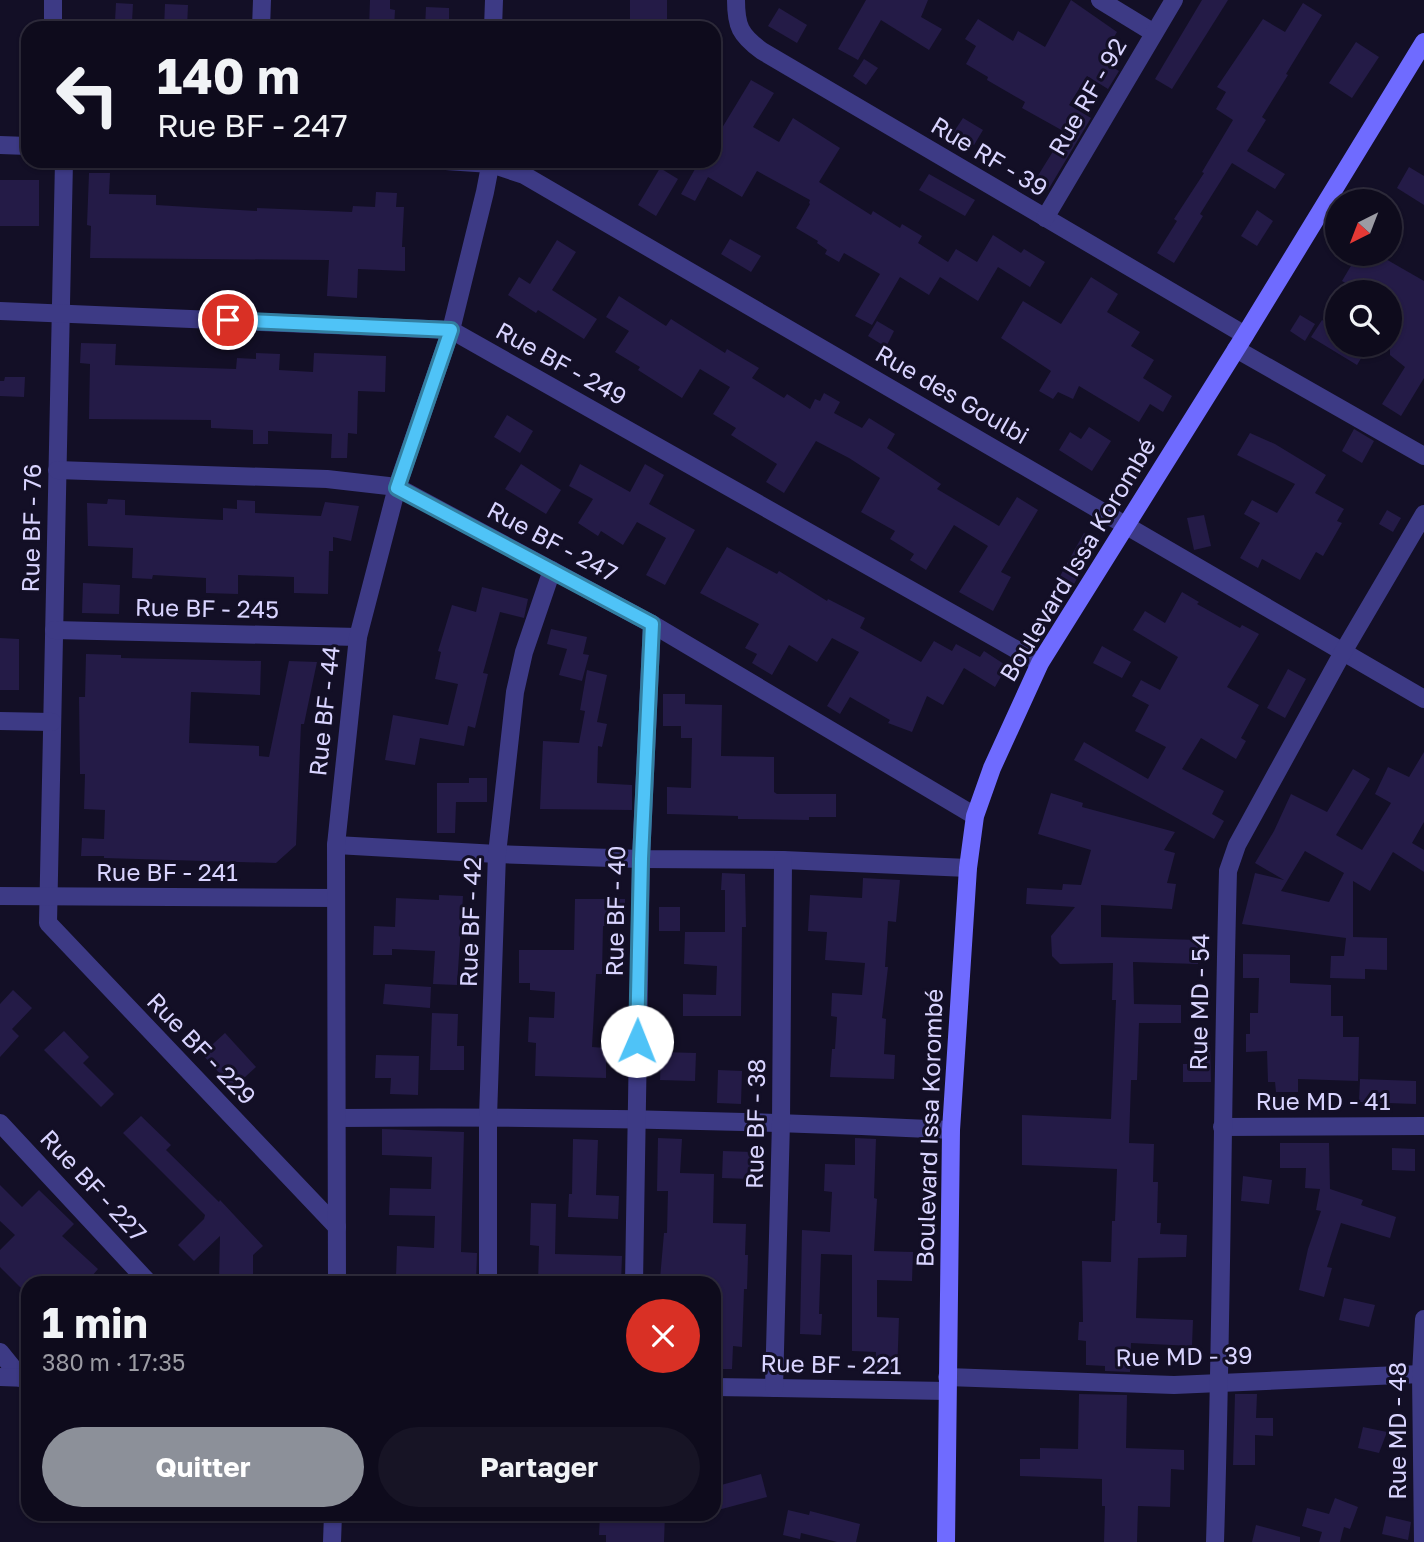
<!DOCTYPE html>
<html lang="fr">
<meta charset="utf-8">
<style>
:root{--surface:#0e0b1c;--page:#171425;--text:#f1f3f6;--muted:#9b9ba3;--line:#2e2b3b;--accent:#8c9099}
body{margin:0;font-family:"Golos Text",sans-serif;background:var(--page);color:var(--text);height:100vh;display:flex;flex-direction:column;font-size:26px;white-space:nowrap}
*{box-sizing:border-box;margin:0}
p{font-size:23px;color:var(--muted)}
.icon{flex:none;width:38px;height:38px;fill:none;stroke:currentColor;stroke-width:2;stroke-linecap:round;stroke-linejoin:round}
.map{position:relative;flex:1;overflow:hidden}
.side{position:absolute;left:21px;top:1276px;width:700px;height:245px;display:flex;flex-direction:column;background:var(--surface);border-radius:21px;box-shadow:0 2px 5px #0004,0 0 0 2px var(--line)}
.side>*{flex:none}
.banner{position:absolute;left:21px;top:21px;width:700px;height:147px;border-radius:21px;box-shadow:0 2px 5px #0004,0 0 0 2px var(--line);background:#0e0b1c;color:var(--text);overflow:hidden}
.needle{width:46px;rotate:222deg}
.controls{position:absolute;left:1325px;top:189px;display:grid;gap:14px}
.controls a{display:grid;place-items:center;width:77px;height:77px;border-radius:50%;background:var(--surface);box-shadow:0 2px 5px #0004,0 0 0 2px var(--line);font-size:35px}
.pin{position:absolute;display:grid;place-items:center;width:60px;height:60px;color:#fff;margin:-30px;border:4px solid #fff;border-radius:50%;box-shadow:0 2px 7px #0007}
.me{position:absolute;width:77px;margin:-38px;rotate:1deg;stroke-linejoin:round;filter:drop-shadow(0 0 5px #0008)}
.turn{display:flex;align-items:center;gap:24px;height:147px;padding:0 21px;font-size:32px}
.turn .icon{width:91px;height:91px;stroke-width:2.5}
.turn b{display:block;font-size:49px;line-height:60px}
.round{display:grid;place-items:center;flex:none;width:74px;height:74px;border-radius:37px;background:var(--page)}
.summary{display:flex;align-items:center;justify-content:space-between;height:119px;padding:0 21px}
h1{font-size:42px;font-weight:700;line-height:52px}
.primary-button{display:flex;gap:14px;margin-top:auto;padding:14px 21px}
.primary-button a{flex:1;height:80px;border-radius:42px;background:var(--accent);color:#fff;font-size:28px;font-weight:700;line-height:80px;text-align:center}
.primary-button a+a{background:var(--page);color:var(--text)}
.map>svg:first-child{display:block}
.building{fill:#241b47;fill-rule:evenodd}
.lines{fill:none;stroke-linecap:round;stroke-linejoin:round}
.street{stroke:#3d3a85;stroke-width:18}
.secondary{stroke:#6f6bff;stroke-width:18}
.route-casing{stroke:#337fa1;stroke-width:18}
.route{stroke:#4fc3f7;stroke-width:12}
.labels{text-anchor:middle;stroke-width:6;stroke-linejoin:round;paint-order:stroke}
.street-label{font-size:24px;fill:#d9d4ff;stroke:#130f26}
</style>
<div class="map">
<svg width="1424" height="1542" viewBox="0 0 1424 1542">
<rect width="100%" height="100%" fill="#130f26"/>
<g class="building">
<polygon points="370,0 390,0 390,9 395,10 394,28 369,28"/>
<rect x="630" y="0" width="37" height="28"/>
<polygon points="866,0 928,0 921,17 942,29 929,50 881,20 858,60 838,49"/>
<polygon points="1071,0 1117,32 1111,42 1117,45 1106,63 1119,71 1108,89 1087,76 1069,105 1091,118 1048,190 1034,182 1065,132 1022,108 1025,102 987,80 988,77 966,64 976,46 965,39 978,19 1013,41 1018,31 1045,47"/>
<polygon points="1202,0 1228,0 1172,89 1155,79"/>
<polygon points="116,3 133,4 132,22 115,21"/>
<polygon points="1303,3 1322,15 1286,74 1288,75 1262,117 1266,120 1247,151 1285,174 1275,189 1232,163 1200,214 1203,216 1174,263 1157,253 1177,221 1174,219 1204,173 1202,172 1233,120 1216,109 1226,92 1217,87 1263,19 1285,32"/>
<polygon points="165,4 188,5 187,28 164,28"/>
<polygon points="426,7 449,8 449,28 425,28"/>
<polygon points="779,8 807,25 797,43 768,26"/>
<polygon points="1356,42 1379,57 1352,98 1329,83"/>
<polygon points="864,59 878,68 866,85 853,76"/>
<polygon points="751,80 774,93 753,127 779,142 793,118 840,148 819,182 871,215 873,211 900,228 902,224 922,236 918,243 948,262 956,249 977,262 993,235 1021,253 1024,249 1045,262 1030,287 998,267 978,301 940,277 929,295 900,277 872,325 855,316 880,274 844,253 839,262 825,254 827,250 817,243 818,241 796,228 810,204 809,203 810,200 757,171 742,197 708,177 695,201 681,194 695,169 681,161 714,161 714,123 722,128"/>
<polygon points="963,118 983,130 974,145 953,133"/>
<polygon points="1409,167 1424,176 1424,205 1397,188"/>
<polygon points="660,168 678,179 656,216 638,205"/>
<polygon points="89,173 110,173 109,194 156,195 156,205 257,211 257,208 352,212 353,206 375,207 376,192 397,193 396,207 404,207 402,247 405,247 405,271 358,269 357,298 327,296 329,260 90,258 91,226 87,225"/>
<polygon points="929,174 975,200 965,216 919,190"/>
<rect x="0" y="180" width="39" height="46"/>
<polygon points="1257,210 1273,221 1257,246 1241,236"/>
<polygon points="730,239 761,256 751,272 721,254"/>
<polygon points="557,240 576,252 552,290 597,319 584,339 538,310 536,313 508,295 519,277 530,284"/>
<polygon points="1358,254 1377,254 1424,281 1424,378 1401,416 1382,404 1405,367 1390,355 1390,292 1361,292 1342,281"/>
<polygon points="1091,277 1118,294 1107,312 1140,332 1131,346 1154,360 1143,378 1172,396 1163,412 1150,404 1139,422 1079,386 1073,399 1058,392 1053,399 1039,391 1051,371 1001,338 1023,301 1061,324"/>
<polygon points="619,296 666,326 671,319 725,353 727,349 759,368 752,378 784,398 787,394 810,409 815,399 820,401 824,393 840,402 834,413 862,428 869,418 895,434 887,448 941,484 937,489 999,526 1017,497 1038,510 1001,572 1011,577 993,611 959,592 988,546 954,525 926,570 910,560 914,554 890,539 895,531 861,512 880,478 849,458 816,441 784,493 766,482 777,464 731,435 736,428 713,414 730,387 700,369 682,398 638,370 640,367 615,352 629,331 606,317"/>
<polygon points="1300,315 1315,324 1305,341 1290,331"/>
<polygon points="1322,320 1337,329 1337,345 1369,345 1357,365 1311,337"/>
<polygon points="877,321 894,331 886,347 868,336"/>
<polygon points="81,343 116,344 115,365 236,369 237,358 256,359 256,353 280,354 279,370 313,372 314,353 386,356 385,392 358,391 357,434 348,433 347,458 331,458 332,434 268,431 268,444 253,444 253,430 211,428 211,420 89,419 90,364 80,363"/>
<polygon points="5,377 25,377 24,397 0,396 0,381 4,381"/>
<polygon points="507,415 533,431 520,453 494,437"/>
<polygon points="1089,427 1111,441 1092,471 1059,450 1070,432 1081,439"/>
<polygon points="1354,429 1374,441 1362,463 1342,451"/>
<polygon points="1250,433 1275,444 1326,475 1315,493 1344,509 1337,521 1342,523 1323,556 1316,552 1300,580 1262,559 1258,568 1240,558 1260,523 1244,514 1252,500 1277,513 1295,484 1237,455"/>
<polygon points="521,464 561,490 546,514 505,489"/>
<polygon points="580,464 630,492 645,464 664,475 649,504 695,530 665,585 646,575 666,538 637,522 623,545 601,531 598,536 578,523 593,499 569,486"/>
<polygon points="108,499 125,500 125,515 223,520 223,508 237,509 237,500 255,501 255,513 321,516 325,502 359,506 351,541 333,537 333,551 329,551 328,594 294,593 294,577 238,575 238,594 206,593 206,578 153,575 152,579 132,578 133,548 88,546 87,503 107,504"/>
<polygon points="1387,510 1401,518 1393,532 1379,524"/>
<polygon points="1204,515 1211,546 1194,550 1187,518"/>
<polygon points="1084,533 1097,541 1073,586 1059,578"/>
<polygon points="727,547 777,574 779,571 827,601 828,599 865,618 860,628 921,662 934,641 952,651 956,644 980,657 984,651 1007,666 995,687 964,668 943,705 927,696 912,732 888,723 890,720 850,697 840,714 827,706 859,652 832,638 817,662 789,645 772,675 752,663 757,654 745,648 759,624 700,593"/>
<polygon points="83,583 120,585 119,614 82,613"/>
<polygon points="482,587 528,599 524,618 500,612 483,673 488,674 475,728 468,726 464,746 420,738 415,765 385,760 393,715 448,725 458,684 435,679 441,652 438,651 452,605 476,612"/>
<polygon points="1182,592 1199,602 1197,604 1240,628 1242,625 1259,634 1227,687 1259,705 1241,738 1246,741 1236,759 1201,738 1182,769 1224,791 1212,814 1224,821 1214,839 1074,760 1084,742 1148,779 1166,747 1135,731 1149,705 1132,696 1141,680 1160,690 1178,657 1133,630 1145,611 1165,623"/>
<polygon points="551,629 587,637 583,654 589,655 582,681 559,675 567,649 547,644"/>
<polygon points="0,638 19,639 19,690 0,690"/>
<polygon points="1102,646 1131,662 1122,678 1093,663"/>
<polygon points="86,654 121,655 121,658 261,661 260,695 191,692 189,743 259,746 259,756 269,757 289,661 317,662 304,724 301,724 296,845 276,863 104,858 104,856 81,856 82,838 104,839 105,810 84,809 85,774 80,774 79,697 85,697"/>
<polygon points="1288,669 1306,679 1285,718 1267,708"/>
<polygon points="587,670 607,675 597,722 607,724 602,747 598,746 597,783 632,785 632,810 540,809 543,741 579,743 585,711 580,710"/>
<polygon points="663,694 685,694 685,704 722,705 721,756 774,757 774,792 777,794 836,794 836,817 809,817 809,820 738,819 738,816 667,814 667,787 691,788 692,738 681,738 681,726 663,726"/>
<path d="M1424 752V822L1412 843 1424 850V872L1393 852 1370 891 1353 881V937L1387 938V970L1365 969V979L1330 978 1331 956H1344L1346 938 1242 924 1255 873 1284 880 1255 863 1274 831 1291 794 1327 812 1353 769 1370 779 1336 835 1362 850 1391 803 1375 794 1388 767 1409 777ZM1305 851 1344 873 1329 902 1281 891Z"/>
<polygon points="469,778 487,778 487,802 456,802 455,833 437,833 437,783 469,783"/>
<polygon points="1051,793 1083,803 1082,807 1175,832 1164,850 1175,853 1167,883 1176,884 1172,909 1101,905 1101,937 1198,940 1198,964 1133,962 1134,1004 1181,1005 1181,1023 1139,1023 1137,1080 1131,1080 1129,1143 1154,1144 1153,1182 1158,1182 1157,1223 1161,1223 1160,1234 1187,1235 1186,1257 1138,1258 1136,1318 1193,1320 1192,1346 1131,1343 1130,1372 1105,1371 1105,1366 1086,1365 1086,1341 1078,1340 1079,1322 1083,1322 1082,1261 1111,1262 1112,1221 1115,1221 1117,1169 1022,1165 1022,1115 1111,1119 1116,1000 1112,1000 1113,963 1060,964 1052,956 1051,936 1075,907 1026,904 1027,888 1062,890 1063,884 1081,885 1091,850 1038,834"/>
<polygon points="722,873 745,874 746,927 742,927 741,1016 683,1016 683,994 716,995 717,966 684,964 685,932 725,932 725,890 721,890"/>
<polygon points="863,878 900,880 896,922 888,921 885,967 888,967 882,1018 886,1019 884,1054 895,1055 894,1079 830,1077 832,1049 835,1049 837,1017 831,1016 832,993 862,995 865,963 825,960 827,932 808,931 810,895 862,898"/>
<polygon points="439,895 463,896 457,985 433,984 435,951 392,949 392,955 373,955 374,926 395,927 396,898 439,900"/>
<polygon points="575,899 625,899 625,927 603,926 602,974 596,974 592,1047 606,1048 606,1078 535,1076 536,1043 528,1042 529,1017 554,1018 555,992 530,990 530,983 519,983 519,950 574,950"/>
<rect x="659" y="907" width="21" height="24"/>
<polygon points="1243,954 1290,955 1290,983 1331,985 1331,1016 1343,1016 1343,1037 1359,1037 1358,1081 1298,1079 1298,1092 1276,1092 1275,1082 1268,1082 1267,1051 1246,1052 1246,1034 1250,1034 1250,1013 1258,1013 1259,978 1243,978"/>
<polygon points="385,984 431,987 430,1008 383,1004"/>
<polygon points="13,990 32,1008 12,1029 19,1036 0,1057 0,1004"/>
<polygon points="432,1013 458,1014 457,1046 464,1046 464,1070 430,1070"/>
<polygon points="64,1031 89,1057 83,1063 114,1094 101,1107 44,1050"/>
<polygon points="225,1033 256,1067 233,1088 202,1054"/>
<polygon points="1210,1046 1211,1082 1183,1082 1183,1064 1195,1064 1195,1047"/>
<polygon points="661,1052 696,1053 695,1081 660,1080"/>
<polygon points="376,1055 419,1056 418,1095 390,1094 391,1078 375,1078"/>
<polygon points="718,1070 742,1071 741,1104 717,1103"/>
<polygon points="1360,1079 1416,1081 1416,1104 1359,1102"/>
<polygon points="141,1116 171,1145 166,1150 219,1202 220,1200 263,1246 253,1255 253,1283 219,1283 220,1236 194,1261 178,1245 204,1219 205,1215 123,1133"/>
<polygon points="382,1129 464,1132 461,1252 477,1253 476,1283 406,1283 406,1278 396,1277 397,1246 434,1248 435,1216 389,1215 390,1188 431,1189 432,1157 382,1155"/>
<polygon points="658,1138 682,1139 680,1173 714,1174 713,1223 746,1224 745,1255 748,1255 747,1289 744,1289 742,1347 733,1346 732,1369 714,1369 718,1288 715,1288 716,1281 660,1279 664,1233 667,1233 668,1191 657,1191"/>
<polygon points="855,1138 876,1139 874,1198 877,1199 874,1251 913,1252 912,1281 877,1280 877,1317 899,1318 897,1374 875,1373 876,1352 852,1351 852,1255 821,1254 819,1314 822,1314 821,1335 800,1334 802,1230 830,1232 832,1192 824,1191 825,1164 855,1165"/>
<polygon points="573,1139 598,1140 596,1195 619,1196 618,1219 568,1217 569,1194 572,1194"/>
<polygon points="1280,1143 1329,1143 1330,1189 1363,1200 1361,1205 1396,1217 1390,1238 1341,1223 1327,1267 1332,1268 1324,1297 1299,1290 1308,1249 1321,1211 1316,1210 1320,1189 1305,1188 1306,1168 1280,1168"/>
<polygon points="1392,1148 1415,1149 1415,1171 1392,1170"/>
<polygon points="723,1151 752,1152 751,1179 722,1178"/>
<polygon points="1243,1176 1272,1180 1269,1204 1241,1201"/>
<polygon points="0,1185 22,1207 39,1190 74,1224 62,1236 98,1269 86,1283 65,1283 57,1276 53,1280 49,1277 43,1283 28,1283 28,1295 0,1267 0,1250 15,1235 0,1221"/>
<polygon points="531,1203 556,1204 555,1254 622,1256 621,1283 538,1283 539,1246 530,1245"/>
<polygon points="1344,1298 1375,1305 1369,1327 1339,1320"/>
<polygon points="1079,1394 1127,1395 1126,1448 1184,1450 1184,1470 1171,1469 1170,1507 1138,1506 1137,1542 1104,1542 1105,1506 1102,1506 1102,1479 1020,1476 1020,1459 1040,1459 1040,1448 1078,1449"/>
<polygon points="1235,1394 1257,1394 1256,1418 1273,1418 1273,1436 1255,1435 1255,1465 1233,1465"/>
<polygon points="1363,1427 1387,1432 1379,1453 1358,1448"/>
<polygon points="761,1474 767,1497 718,1510 714,1487"/>
<polygon points="1335,1498 1358,1507 1350,1529 1344,1527 1340,1542 1319,1542 1322,1532 1302,1526 1307,1508 1329,1514"/>
<polygon points="788,1510 809,1515 810,1511 860,1524 856,1542 837,1542 801,1533 800,1539 783,1535"/>
<polygon points="600,1514 665,1514 664,1542 606,1542 606,1535 599,1535"/>
<polygon points="1386,1516 1411,1522 1408,1540 1382,1534"/>
<polygon points="1256,1525 1300,1537 1300,1542 1252,1542"/>
</g>
<g class="lines">
<g class="street">
<path d="M736 0C736 26 740 35 762 51L1245 335"/>
<polyline points="1100,0 1154,33"/>
<polyline points="53,28 53,0"/>
<polyline points="261,28 262,0"/>
<polyline points="493,28 494,0"/>
<polyline points="0,145 28,146"/>
<polyline points="64,161 48,923 337,1227"/>
<polyline points="446,161 491,164 524,175 1424,699"/>
<polyline points="1045,218 1174,0"/>
<polyline points="0,311 451,330 1040,663"/>
<polyline points="1236,349 1424,456"/>
<polyline points="57,470 327,479 397,487 652,624 975,816"/>
<polyline points="54,630 358,637"/>
<polyline points="0,721 52,722"/>
<polyline points="336,845 497,854 641,859 783,860 968,868"/>
<polyline points="0,896 335,898"/>
<path d="M337 1118C542 1116 746 1120 951 1130"/>
<polyline points="0,1123 149,1283"/>
<polyline points="1222,1127 1424,1126"/>
<polyline points="337,1283 336,845 358,637 397,487 451,330 485,192 491,161"/>
<polyline points="488,1283 488,1117 497,854 515,692 524,652 552,570"/>
<polyline points="634,1283 641,859 652,624"/>
<polyline points="0,1352 21,1378"/>
<polyline points="0,1377 28,1378"/>
<polyline points="947,1377 1174,1385 1421,1374"/>
<polyline points="714,1387 947,1391"/>
<polyline points="774,1388 781,1122 783,860"/>
<polyline points="332,1542 333,1514"/>
<path d="M1215 1542C1222 1318 1222 1095 1228 871L1237 845 1343 652 1424 514"/>
<polyline points="1423,1542 1421,1374 1424,1319"/>
</g>
<polyline class="secondary" points="946,1542 951,1130 968,868 975,816 992,768 1040,663 1245,335 1424,42"/>
</g>
<g class="lines">
<defs>
<polyline id="route" points="228,320 451,330 397,488 652,624 641,859 637,1041"/>
</defs>
<use href="#route" class="route-casing"/>
<use href="#route" class="route"/>
</g>
<g class="labels">
<g class="street-label">
<text transform="translate(1088 97) rotate(-60)" y="8">Rue RF - 92</text>
<text transform="translate(989 157) rotate(31)" y="8">Rue RF - 39</text>
<text transform="translate(561 364) rotate(29)" y="8">Rue BF - 249</text>
<text transform="translate(952 395) rotate(30)" y="8">Rue des Goulbi</text>
<text transform="translate(32 528) rotate(-89)" y="8">Rue BF - 76</text>
<text transform="translate(552 542) rotate(28)" y="8">Rue BF - 247</text>
<text transform="translate(1078 560) rotate(-59)" y="8">Boulevard Issa Korombé</text>
<text transform="translate(207 609) rotate(1)" y="8">Rue BF - 245</text>
<text transform="translate(325 711) rotate(-84)" y="8">Rue BF - 44</text>
<text x="167" y="881">Rue BF - 241</text>
<text transform="translate(616 911) rotate(-89)" y="8">Rue BF - 40</text>
<text transform="translate(471 922) rotate(-88)" y="8">Rue BF - 42</text>
<text transform="translate(1200 1002) rotate(-89)" y="8">Rue MD - 54</text>
<text transform="translate(201 1049) rotate(46)" y="8">Rue BF - 229</text>
<text x="1323" y="1110">Rue MD - 41</text>
<text transform="translate(756 1124) rotate(-89)" y="8">Rue BF - 38</text>
<text transform="translate(930 1128) rotate(-88)" y="8">Boulevard Issa Korombé</text>
<text transform="translate(93 1186) rotate(47)" y="8">Rue BF - 227</text>
<text transform="translate(1184 1357) rotate(-1)" y="8">Rue MD - 39</text>
<text transform="translate(831 1365) rotate(1)" y="8">Rue BF - 221</text>
<text transform="translate(1398 1431) rotate(-90)" y="8">Rue MD - 48</text>
</g>
</g>
</svg>
<div class="controls">
<a><svg class="needle" viewBox="-14 -14 28 28"><path d="M0-13l5 13h-10z" fill="#e53935"/><path d="M0 13l5-13h-10z" fill="#9b9ba3"/></svg></a>
<a><svg class="icon" aria-label="search" viewBox="0 0 24 24"><circle cx="10" cy="10" r="6"/><path d="M15 15l6 6"/></svg></a>
</div>
<div class="pin" style="left:228px;top:320px;background:#d93025"><svg class="icon" aria-label="arrive" viewBox="0 0 24 24"><path d="M6 21V4h12l-3 4 3 4H6"/></svg></div>
<svg class="me" style="left:637px;top:1041px" viewBox="-20 -20 40 40"><circle r="19" fill="#fff"/><path d="M0-13L10 11 0 6-10 11z" fill="#4fc3f7"/></svg>
<div class="banner">
<div class="turn"><svg class="icon" aria-label="left" viewBox="0 0 24 24"><path d="M17 20v-9H6M10 6l-5 5 5 5"/></svg><div><b>140 m</b>Rue BF - 247</div></div>
</div>
<section class="side">
<div class="summary"><div><h1>1 min</h1><p>380 m · 17:35</p></div><a class="round" style="background:#d93025;color:#fff"><svg class="icon" aria-label="close" viewBox="0 0 24 24"><path d="M6 6l12 12M18 6L6 18"/></svg></a></div>
<div class="primary-button"><a>Quitter</a><a>Partager</a></div>
</section>
</div>
